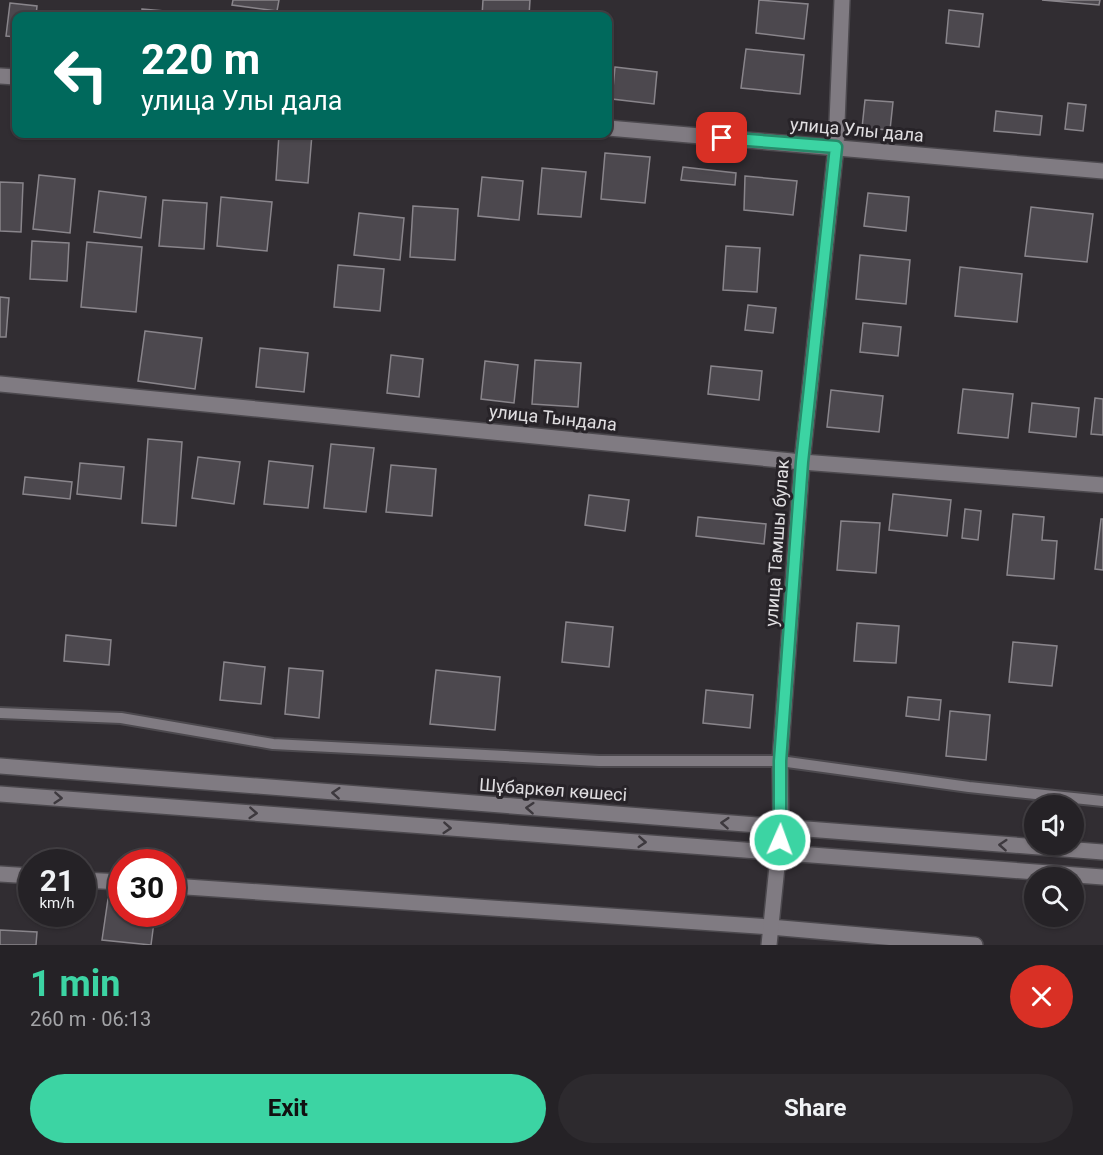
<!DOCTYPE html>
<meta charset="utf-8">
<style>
:root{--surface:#252226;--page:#2d2a2e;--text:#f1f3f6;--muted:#a3a4a7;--line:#423f43;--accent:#3cd4a3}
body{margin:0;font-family:Roboto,sans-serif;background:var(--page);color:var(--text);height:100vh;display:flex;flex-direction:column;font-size:22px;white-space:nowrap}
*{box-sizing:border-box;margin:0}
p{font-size:20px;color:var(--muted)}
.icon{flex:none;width:33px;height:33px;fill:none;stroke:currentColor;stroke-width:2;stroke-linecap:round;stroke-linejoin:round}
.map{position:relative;height:945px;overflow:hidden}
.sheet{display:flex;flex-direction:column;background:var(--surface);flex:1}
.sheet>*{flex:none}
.banner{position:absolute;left:12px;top:12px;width:600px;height:126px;border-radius:12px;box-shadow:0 2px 4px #0004,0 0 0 2px var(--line);background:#00695c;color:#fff;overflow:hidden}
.controls{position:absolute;left:1024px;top:795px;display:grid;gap:12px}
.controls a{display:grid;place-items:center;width:60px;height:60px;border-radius:50%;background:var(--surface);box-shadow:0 2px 4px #0004,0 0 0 2px var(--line);font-size:30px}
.speed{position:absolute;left:18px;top:849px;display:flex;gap:12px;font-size:30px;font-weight:700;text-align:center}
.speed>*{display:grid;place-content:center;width:78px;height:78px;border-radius:50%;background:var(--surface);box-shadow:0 2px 4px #0004,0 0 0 2px var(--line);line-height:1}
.speed small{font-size:15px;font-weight:400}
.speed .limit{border:9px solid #d22;background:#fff;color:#111}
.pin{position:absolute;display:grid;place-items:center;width:51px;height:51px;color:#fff;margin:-26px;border-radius:12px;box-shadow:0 3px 9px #0006}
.me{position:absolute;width:66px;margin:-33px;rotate:2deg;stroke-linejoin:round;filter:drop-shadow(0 0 4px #0008)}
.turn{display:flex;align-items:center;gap:21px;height:126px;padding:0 30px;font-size:27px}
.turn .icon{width:78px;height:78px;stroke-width:2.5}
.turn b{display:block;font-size:42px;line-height:51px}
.round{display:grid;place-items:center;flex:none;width:63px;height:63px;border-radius:32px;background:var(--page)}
.headline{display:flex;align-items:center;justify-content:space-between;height:102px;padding:0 30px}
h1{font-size:36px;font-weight:700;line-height:45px;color:var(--accent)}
.button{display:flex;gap:12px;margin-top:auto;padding:12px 30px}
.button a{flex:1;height:69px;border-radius:36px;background:var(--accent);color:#111;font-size:24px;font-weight:700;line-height:69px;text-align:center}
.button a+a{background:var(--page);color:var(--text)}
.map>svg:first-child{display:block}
.building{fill:#4c484e;stroke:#89858b;stroke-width:1.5}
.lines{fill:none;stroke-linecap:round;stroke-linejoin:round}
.service-casing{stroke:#4c494e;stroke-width:14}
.minor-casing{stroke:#4c494e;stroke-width:18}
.tertiary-casing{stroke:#4c494e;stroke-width:18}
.service{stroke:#807b82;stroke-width:10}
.minor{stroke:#807b82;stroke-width:15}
.tertiary{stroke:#807b82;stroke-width:15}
.oneway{stroke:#3d393e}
.route-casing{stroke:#278a6a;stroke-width:15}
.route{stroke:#3cd4a3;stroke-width:10}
.labels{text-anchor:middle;stroke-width:6;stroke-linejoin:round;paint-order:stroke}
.street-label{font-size:18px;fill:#e0dee1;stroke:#272328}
</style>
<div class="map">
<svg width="1103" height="945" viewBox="0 0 1103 945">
<rect width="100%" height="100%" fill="#312d32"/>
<g class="building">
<polygon points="233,0 279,0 277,11 232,5"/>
<polygon points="483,0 530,0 529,16 482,16"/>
<polygon points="759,0 808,4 804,39 756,33"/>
<polygon points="1042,0 1100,0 1099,5"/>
<polygon points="10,3 37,6 36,16 16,16 16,37 6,36"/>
<polygon points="142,9 176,12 176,16 142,16"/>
<polygon points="949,10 983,14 979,47 946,43"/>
<polygon points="746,49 804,55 800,94 741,88"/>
<polygon points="615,67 657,72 654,104 612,99"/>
<polygon points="865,100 893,102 890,130 862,128"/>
<polygon points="1068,103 1086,105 1083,131 1065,129"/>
<polygon points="996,111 1042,116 1040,135 994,131"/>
<polygon points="279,134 312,134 308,183 276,180"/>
<polygon points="605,153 650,157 645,203 601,199"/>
<polygon points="683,167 736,173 735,185 681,180"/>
<polygon points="542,168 586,172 581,217 538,214"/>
<polygon points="39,175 75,179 70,233 33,229"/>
<polygon points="745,176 797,181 793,215 744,210"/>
<polygon points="482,177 523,181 519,220 478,216"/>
<polygon points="0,182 23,183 21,232 0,231"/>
<polygon points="99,191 146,197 141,238 94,232"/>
<polygon points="868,193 909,197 906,231 864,226"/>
<polygon points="221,197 272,202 267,251 217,246"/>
<polygon points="163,200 207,203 204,249 159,246"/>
<polygon points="413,206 458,209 455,260 410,257"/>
<polygon points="1031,207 1093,214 1087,262 1025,256"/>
<polygon points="359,213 404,218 400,260 354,255"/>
<polygon points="32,241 69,243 67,281 30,279"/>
<polygon points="87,242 142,247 136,312 81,307"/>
<polygon points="726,246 760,248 757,292 723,290"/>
<polygon points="860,255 910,260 906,304 856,299"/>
<polygon points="338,265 384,269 380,311 334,307"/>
<polygon points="960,267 1022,274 1017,322 955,316"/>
<polygon points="0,297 9,298 6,337 0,337"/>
<polygon points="748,305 776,308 773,333 745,330"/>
<polygon points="863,323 901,327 898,356 860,352"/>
<polygon points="145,331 202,338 195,389 138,381"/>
<polygon points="260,348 308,353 304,392 256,387"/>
<polygon points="391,355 423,359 419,397 387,393"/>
<polygon points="535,360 581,363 578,407 532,404"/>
<polygon points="485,361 518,365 514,403 481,399"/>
<polygon points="711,366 762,371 759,400 708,394"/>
<polygon points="963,389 1013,394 1008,438 958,433"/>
<polygon points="831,390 883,396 879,432 827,427"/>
<polygon points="1095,398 1103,399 1103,435 1091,434"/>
<polygon points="1032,403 1079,408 1076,437 1029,432"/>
<polygon points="148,439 182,442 176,526 142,523"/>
<polygon points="331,444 374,448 366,512 324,508"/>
<polygon points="198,457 240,462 234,504 192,498"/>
<polygon points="269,461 313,466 308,508 264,504"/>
<polygon points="80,463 124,467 121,499 77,494"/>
<polygon points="391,465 436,469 432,516 386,512"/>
<polygon points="25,477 72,482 70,499 23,494"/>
<polygon points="893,494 951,500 947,536 889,530"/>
<polygon points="589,495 629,500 625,531 585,525"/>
<polygon points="965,509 981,511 978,540 962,538"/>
<polygon points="1013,514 1044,517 1042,540 1057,541 1054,579 1007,575"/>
<polygon points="698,517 766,524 764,544 696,536"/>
<polygon points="1101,519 1103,519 1103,570 1095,569"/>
<polygon points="841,521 880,523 876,573 837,570"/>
<polygon points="566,622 613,627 609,667 562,662"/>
<polygon points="857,623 899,626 896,663 854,661"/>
<polygon points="66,635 111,640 109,665 64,661"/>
<polygon points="1013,642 1057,646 1052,686 1009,682"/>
<polygon points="224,662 265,667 261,704 220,700"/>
<polygon points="289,668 323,671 319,718 285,714"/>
<polygon points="436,670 500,677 495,730 430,724"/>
<polygon points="706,690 753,695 750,728 703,723"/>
<polygon points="908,697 941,700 939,720 906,716"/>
<polygon points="950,711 990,715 986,760 946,756"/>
<polygon points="108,899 122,901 122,914 155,914 151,945 102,940"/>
<polygon points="0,930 37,932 36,945 0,945"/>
</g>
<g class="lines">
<defs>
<polyline id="service" points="0,713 121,718 273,744 599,761 780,761 969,787 1103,801"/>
<g id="minor">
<polyline points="0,76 16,77"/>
<polyline points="608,128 1103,171"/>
<polyline points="0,384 802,462 1103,485"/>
<polyline points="0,874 32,876"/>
<polyline points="82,880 122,882"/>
<polyline points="172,886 770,927 975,945"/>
<polyline points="769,945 781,827 780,761 802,462 836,147 842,0"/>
</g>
<g id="tertiary">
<polyline points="0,766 1103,852"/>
<polyline points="0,794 1103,877"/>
</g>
</defs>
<use href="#service" class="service-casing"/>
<use href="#minor" class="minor-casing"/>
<use href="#tertiary" class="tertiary-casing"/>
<use href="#service" class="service"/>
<use href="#minor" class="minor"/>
<use href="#tertiary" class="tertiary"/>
</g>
<defs><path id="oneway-chevron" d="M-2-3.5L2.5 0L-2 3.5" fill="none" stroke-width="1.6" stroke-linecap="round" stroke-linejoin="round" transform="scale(1.5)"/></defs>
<g class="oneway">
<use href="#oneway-chevron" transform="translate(336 793) rotate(-176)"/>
<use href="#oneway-chevron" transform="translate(58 798) rotate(4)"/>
<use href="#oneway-chevron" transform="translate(530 808) rotate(-176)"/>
<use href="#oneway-chevron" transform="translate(253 813) rotate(4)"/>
<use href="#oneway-chevron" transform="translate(725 823) rotate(-176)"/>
<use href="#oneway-chevron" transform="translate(447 828) rotate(4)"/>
<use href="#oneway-chevron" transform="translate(642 842) rotate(4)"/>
<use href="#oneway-chevron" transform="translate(1003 845) rotate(-176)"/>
</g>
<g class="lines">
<defs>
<polyline id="route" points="722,138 836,147 802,462 780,761 780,840"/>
</defs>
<use href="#route" class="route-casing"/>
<use href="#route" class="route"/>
</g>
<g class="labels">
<g class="street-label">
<text transform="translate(857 130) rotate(5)" y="6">улица Улы дала</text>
<text transform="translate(553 418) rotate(6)" y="6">улица Тындала</text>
<text transform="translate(777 543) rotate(-86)" y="6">улица Тамшы булак</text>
<text transform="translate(553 790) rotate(4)" y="6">Шұбаркөл көшесі</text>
</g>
</g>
</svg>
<div class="controls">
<a><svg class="icon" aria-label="sound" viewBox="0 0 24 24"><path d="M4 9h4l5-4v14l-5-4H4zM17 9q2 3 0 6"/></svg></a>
<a><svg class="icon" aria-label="search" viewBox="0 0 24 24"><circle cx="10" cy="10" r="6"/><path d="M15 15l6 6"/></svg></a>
</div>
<div class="speed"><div>21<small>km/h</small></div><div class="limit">30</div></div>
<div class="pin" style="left:722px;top:138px;background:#d93025"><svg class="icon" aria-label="arrive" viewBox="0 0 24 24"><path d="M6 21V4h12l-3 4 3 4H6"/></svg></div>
<svg class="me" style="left:780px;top:840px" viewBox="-20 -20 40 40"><circle r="17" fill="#3cd4a3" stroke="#fff" stroke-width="3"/><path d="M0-11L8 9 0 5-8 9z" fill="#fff"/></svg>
<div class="banner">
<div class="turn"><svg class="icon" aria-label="left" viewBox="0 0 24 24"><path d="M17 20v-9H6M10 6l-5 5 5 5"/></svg><div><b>220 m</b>улица Улы дала</div></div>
</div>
</div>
<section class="sheet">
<div class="headline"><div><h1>1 min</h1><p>260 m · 06:13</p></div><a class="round" style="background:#d93025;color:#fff"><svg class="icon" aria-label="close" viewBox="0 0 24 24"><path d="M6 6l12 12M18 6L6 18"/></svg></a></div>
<div class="button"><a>Exit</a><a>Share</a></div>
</section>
